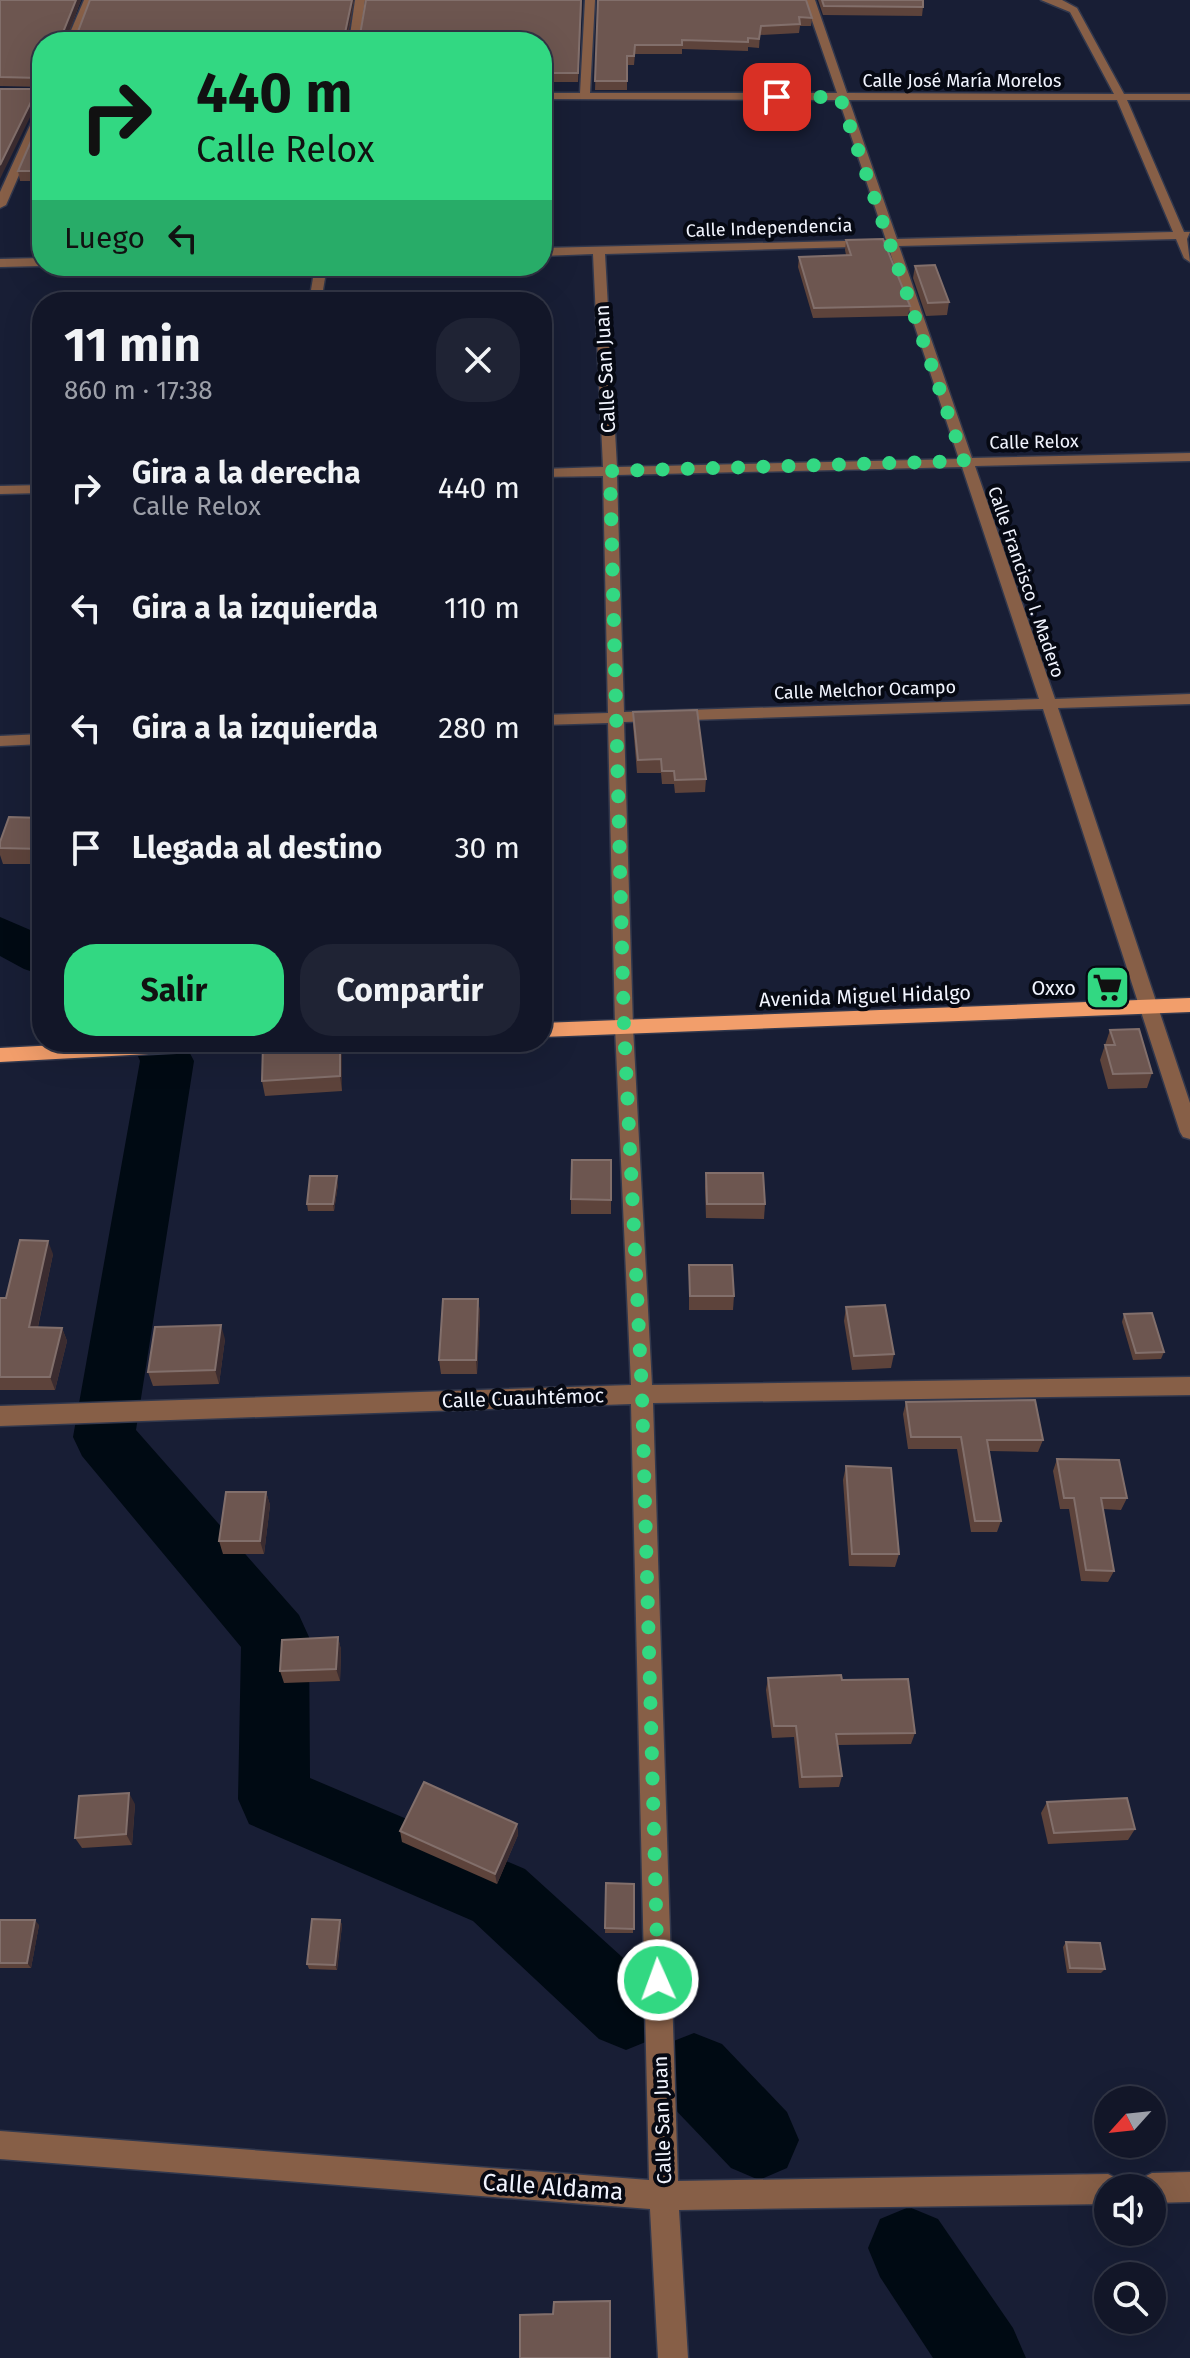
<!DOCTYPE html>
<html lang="es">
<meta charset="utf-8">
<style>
:root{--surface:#121628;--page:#1f2334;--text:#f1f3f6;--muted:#9c9fa8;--line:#313545;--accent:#32d882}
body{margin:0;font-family:"Fira Sans",sans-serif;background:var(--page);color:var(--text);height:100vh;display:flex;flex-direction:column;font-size:30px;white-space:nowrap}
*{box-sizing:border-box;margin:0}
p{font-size:26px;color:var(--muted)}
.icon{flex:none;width:44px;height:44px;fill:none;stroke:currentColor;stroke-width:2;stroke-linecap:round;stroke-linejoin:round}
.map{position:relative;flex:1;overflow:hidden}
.drawer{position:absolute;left:32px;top:292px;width:520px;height:760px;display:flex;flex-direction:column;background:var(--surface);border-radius:32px;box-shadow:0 8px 32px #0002,0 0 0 2px var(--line)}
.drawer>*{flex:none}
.guide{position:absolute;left:32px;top:32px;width:520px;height:244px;border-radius:32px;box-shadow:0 8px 32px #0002,0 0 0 2px var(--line);background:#32d882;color:#111;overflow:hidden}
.needle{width:52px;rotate:243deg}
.fabs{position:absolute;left:1094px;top:2086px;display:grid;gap:16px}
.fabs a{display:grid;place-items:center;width:72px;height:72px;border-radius:50%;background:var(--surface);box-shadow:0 8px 32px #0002,0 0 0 2px var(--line);font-size:40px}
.pin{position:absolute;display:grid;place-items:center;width:68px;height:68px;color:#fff;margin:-34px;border-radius:16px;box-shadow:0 4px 12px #0006}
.me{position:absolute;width:88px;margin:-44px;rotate:358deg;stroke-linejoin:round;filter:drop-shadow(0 0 6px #0008)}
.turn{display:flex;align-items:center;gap:28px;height:168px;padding:0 32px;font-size:36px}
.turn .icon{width:104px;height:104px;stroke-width:2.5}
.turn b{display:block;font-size:56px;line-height:68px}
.then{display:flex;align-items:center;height:76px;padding:0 32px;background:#0003;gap:16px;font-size:30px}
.round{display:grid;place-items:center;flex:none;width:84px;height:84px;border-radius:32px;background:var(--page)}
.summary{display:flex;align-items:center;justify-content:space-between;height:136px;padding:0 32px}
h1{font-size:48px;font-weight:700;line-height:60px}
.primary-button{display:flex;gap:16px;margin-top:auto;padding:16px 32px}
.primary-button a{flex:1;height:92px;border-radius:32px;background:var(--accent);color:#111;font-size:32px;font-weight:700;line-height:92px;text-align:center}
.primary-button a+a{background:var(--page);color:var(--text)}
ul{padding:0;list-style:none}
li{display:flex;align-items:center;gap:24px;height:120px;padding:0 32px}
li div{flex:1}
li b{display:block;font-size:30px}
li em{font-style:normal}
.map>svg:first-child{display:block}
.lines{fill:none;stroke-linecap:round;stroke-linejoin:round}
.river{fill:#000a13;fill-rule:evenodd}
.street-casing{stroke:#32384d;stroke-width:3}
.primary-casing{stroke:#32384d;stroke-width:3}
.street{fill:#875f47;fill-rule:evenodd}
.primary{fill:#f29e6b;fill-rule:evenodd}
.wall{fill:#5d433b}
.shaded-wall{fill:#3b2c30}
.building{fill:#6d5650;stroke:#826f6b;stroke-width:2}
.route{stroke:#32d882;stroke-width:14;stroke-dasharray:0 25.2}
.labels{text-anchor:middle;stroke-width:8;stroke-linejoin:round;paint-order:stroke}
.far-street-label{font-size:18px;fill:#f1f4fe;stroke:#060913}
.street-label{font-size:20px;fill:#f1f4fe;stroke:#060913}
.poi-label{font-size:20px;fill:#f1f4fe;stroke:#060913;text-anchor:end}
.near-street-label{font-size:24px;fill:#f1f4fe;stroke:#060913}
</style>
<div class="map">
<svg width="1190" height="2358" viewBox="0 0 1190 2358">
<rect width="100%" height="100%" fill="#181e35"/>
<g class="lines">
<g class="river">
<polygon points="0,917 42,935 42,975 24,969 0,956"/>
<polygon points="132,1042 184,1042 194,1061 136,1430 299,1615 309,1637 310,1778 525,1869 653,1985 664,2012 653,2039 626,2050 599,2039 473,1921 249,1824 238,1799 241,1647 82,1456 73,1437 140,1061"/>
<polygon points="694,2033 722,2044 787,2112 799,2140 787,2168 759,2180 731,2168 666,2100 655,2072 666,2044"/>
<polygon points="909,2207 938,2219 1013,2328 1026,2358 933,2358 880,2277 868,2248 880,2219"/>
</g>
<defs>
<g id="street">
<polygon points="84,0 94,0 76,42 66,42"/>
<polygon points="355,0 365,0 359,42 349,42"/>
<path d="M585 0H595L590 93H837L805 0H815L847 93 1114 94 1070 12 1041 0H1062L1077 8 1124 94H1190V100H1127L1184 232H1190L1187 239 1190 262 1184 258 1176 239 899 246 972 458 1190 453V461L975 466 1055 699 1190 694V704L1058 708 1190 1103V1139L1183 1137 1180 1132 1043 709 624 722 633 1027 652 1385 1190 1377V1395L653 1403 678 2181 1108 2174 1118 2179 1122 2188H1108V2204L679 2210 688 2358H658L650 2209 0 2159V2131L649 2180 631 1404 0 1426V1406L631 1385 615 1027 608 723 542 725V715L608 713 603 476 542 477V469L603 467 593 254 542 256V248L886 240 839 100 542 99V93H580ZM849 100H1117L1173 232 897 239ZM888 246 959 459 617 467 605 254ZM962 467 1039 699 624 712 617 475Z"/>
<polygon points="42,107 42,122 6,205 0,208 0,192 37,110"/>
<polygon points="42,258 42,266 0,267 0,259"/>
<polygon points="315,266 327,266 321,302 309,302"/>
<polygon points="42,485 42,493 0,494 0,486"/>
<polygon points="42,734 42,744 0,746 0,736"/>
<polygon points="1190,2172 1190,2202 1152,2203 1152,2188 1137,2188 1142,2178 1152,2173"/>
</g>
<g id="primary">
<polygon points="1190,998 1190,1012 542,1037 542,1023"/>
<polygon points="114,1042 251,1042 242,1049 0,1062 0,1048"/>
</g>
</defs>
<use href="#street" class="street-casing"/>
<use href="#primary" class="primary-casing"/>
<use href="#street" class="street"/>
<use href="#primary" class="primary"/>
</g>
<g class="wall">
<polygon points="0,0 81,0 68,35 77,34 90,0 354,0 348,36 360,35 582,0 578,82 550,82 549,90 542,91 542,42 42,87 0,86"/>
<polygon points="598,0 812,18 811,26 800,26 799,33 760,35 759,48 748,47 748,51 682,49 682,54 635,54 634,65 627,65 627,90 595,90"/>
<polygon points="818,0 923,0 923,7 922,16 823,15"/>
<polygon points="42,116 42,181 20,181 18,171"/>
<polygon points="846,240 910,306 908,316 813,318 798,267 799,257 846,255 845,250"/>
<polygon points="915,266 949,302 947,315 926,316 913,278"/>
<polygon points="633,712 706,779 705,792 675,793 674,784 662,784 661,773 637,773 633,725"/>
<polygon points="42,818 42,864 3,864 0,855 0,842"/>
<polygon points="1110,1030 1152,1073 1147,1088 1108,1089 1100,1060"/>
<polygon points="342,1055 342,1091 265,1096 262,1081"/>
<polygon points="611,1160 611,1214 571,1214 571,1199"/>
<polygon points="706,1173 765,1204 764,1219 706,1218 705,1187"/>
<polygon points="338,1184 334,1211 308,1211 307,1204"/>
<polygon points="53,1254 38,1327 62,1328 67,1341 55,1390 0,1390 0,1298 6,1298"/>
<polygon points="689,1265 734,1296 733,1310 689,1310"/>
<polygon points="478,1299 480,1313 477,1374 441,1374 439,1360"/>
<polygon points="846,1307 894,1354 891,1368 852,1370 844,1321"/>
<polygon points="1124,1314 1164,1352 1161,1359 1133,1360 1122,1322"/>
<polygon points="225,1339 219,1384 153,1386 148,1372"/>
<polygon points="906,1402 1043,1440 1038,1452 989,1451 1001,1521 997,1532 971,1532 957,1449 908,1449 903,1414"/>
<polygon points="1057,1459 1127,1498 1121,1510 1103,1509 1114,1571 1108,1582 1081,1581 1069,1509 1060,1509 1053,1471"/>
<polygon points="846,1466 899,1554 895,1567 849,1566 843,1480"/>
<polygon points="266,1492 270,1505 264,1554 223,1554 219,1541"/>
<polygon points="338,1637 341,1650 340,1681 284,1683 280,1671"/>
<polygon points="768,1678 842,1680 915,1733 911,1744 838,1745 842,1776 839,1787 799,1788 794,1737 772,1738 766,1690"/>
<polygon points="1047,1802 1135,1829 1128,1840 1048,1844 1041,1813"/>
<polygon points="135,1804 132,1845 82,1848 75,1838"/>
<polygon points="517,1824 518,1835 497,1884 402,1842 400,1831"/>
<polygon points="606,1883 634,1884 633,1933 605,1933"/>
<polygon points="0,1920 39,1925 31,1968 0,1968"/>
<polygon points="340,1920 342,1925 337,1970 309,1969 307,1964"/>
<polygon points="1066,1942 1105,1969 1101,1973 1067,1973 1063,1947"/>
</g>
<g class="shaded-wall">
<polygon points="76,0 81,0 65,42 62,35"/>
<polygon points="352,0 354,0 346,42 345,33"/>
<polygon points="550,73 549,90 542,91 542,82"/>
<polygon points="40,95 42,104 34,109 0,179 0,165 32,100"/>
<polygon points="340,1042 342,1055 342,1091 340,1076"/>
<polygon points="337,1176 338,1184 334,1211 333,1204"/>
<polygon points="48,1241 53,1254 35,1340 29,1327"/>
<polygon points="478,1299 480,1313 477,1374 476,1360"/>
<polygon points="221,1325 225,1339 219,1384 215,1370"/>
<polygon points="62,1328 67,1341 55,1390 50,1377"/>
<polygon points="266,1492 270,1505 264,1554 260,1541"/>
<polygon points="338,1637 341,1650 340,1681 336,1669"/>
<polygon points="129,1793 135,1804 132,1845 126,1834"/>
<polygon points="517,1824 518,1835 497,1884 495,1874"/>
<polygon points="35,1920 39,1925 31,1968 27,1963"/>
<polygon points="340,1920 342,1925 337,1970 335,1965"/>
</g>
<g class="building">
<polygon points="0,0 76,0 62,35 77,34 90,0 352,0 345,33 348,36 360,35 366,0 581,0 578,73 550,73 549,81 542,82 542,42 42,42 42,88 40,78 0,77"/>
<polygon points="598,0 806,0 812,18 799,17 800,24 761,26 759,39 748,38 748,42 682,40 682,45 635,45 634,56 627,56 627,81 595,81"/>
<polygon points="822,0 923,0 923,7 824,6"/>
<polygon points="0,89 42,89 42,108 40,95 32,100 0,165"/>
<polygon points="42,116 42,171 18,171"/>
<polygon points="883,239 910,306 814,308 799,257 851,255 846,240"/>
<polygon points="935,265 949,302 928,303 915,266"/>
<polygon points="697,710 706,779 675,780 674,771 662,771 661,759 638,760 633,712"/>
<polygon points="9,817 42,818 42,849 0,848 0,842"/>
<polygon points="1139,1029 1152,1073 1113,1074 1105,1045 1115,1045 1110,1030"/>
<polygon points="300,1042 340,1042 340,1076 262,1081 263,1044"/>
<polygon points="572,1160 611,1160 611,1200 571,1199"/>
<polygon points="706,1173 763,1173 765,1204 707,1204"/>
<polygon points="310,1176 337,1176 333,1204 307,1204"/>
<polygon points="20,1240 48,1241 29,1327 62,1328 50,1377 0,1377 0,1298 6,1298"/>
<polygon points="689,1265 732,1265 734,1296 690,1296"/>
<polygon points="443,1299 478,1299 476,1360 439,1360"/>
<polygon points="885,1305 894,1354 854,1356 846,1307"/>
<polygon points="1152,1313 1164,1352 1136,1353 1124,1314"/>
<polygon points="221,1325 215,1370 148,1372 155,1327"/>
<polygon points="1035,1400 1043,1440 987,1440 1001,1521 975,1521 961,1437 911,1437 906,1402"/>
<polygon points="1057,1459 1119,1460 1127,1498 1101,1498 1114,1571 1086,1570 1074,1498 1064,1498"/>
<polygon points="846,1466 891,1468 899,1554 852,1554"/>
<polygon points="226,1492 266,1492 260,1541 219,1541"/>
<polygon points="338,1637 336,1669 280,1671 282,1640"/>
<polygon points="841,1675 842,1680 908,1679 915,1733 836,1734 842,1776 802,1777 796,1726 774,1726 768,1678"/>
<polygon points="424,1782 517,1824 495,1874 400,1831"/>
<polygon points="129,1793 126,1834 75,1838 79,1796"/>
<polygon points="1127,1798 1135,1829 1054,1833 1047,1802"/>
<polygon points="606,1883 634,1884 634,1929 605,1928"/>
<polygon points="312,1919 340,1920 335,1965 307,1964"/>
<polygon points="0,1920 35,1920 27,1963 0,1963"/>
<polygon points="1066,1942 1100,1943 1105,1969 1070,1968"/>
<polygon points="610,2301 610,2358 520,2358 520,2315 553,2314 554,2302"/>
</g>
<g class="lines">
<polyline class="route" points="658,1980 642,1394 624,1027 610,471 964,461 840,97 777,97"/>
</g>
<defs>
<symbol id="supermarket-square" viewBox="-11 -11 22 22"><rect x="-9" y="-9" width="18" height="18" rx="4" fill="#32d882" stroke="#060913"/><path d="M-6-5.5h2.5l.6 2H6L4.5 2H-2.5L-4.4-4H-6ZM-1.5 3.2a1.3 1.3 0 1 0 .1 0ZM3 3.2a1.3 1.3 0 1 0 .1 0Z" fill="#111"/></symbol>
</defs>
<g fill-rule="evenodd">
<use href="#supermarket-square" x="1082" y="962" width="51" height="51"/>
</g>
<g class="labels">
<g class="far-street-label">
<text x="962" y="87">Calle José María Morelos</text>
<text transform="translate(769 228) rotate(-2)" y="6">Calle Independencia</text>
<text transform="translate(1034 442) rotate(-1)" y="6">Calle Relox</text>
<text transform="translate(1026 582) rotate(71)" y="6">Calle Francisco I. Madero</text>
<text transform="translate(865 690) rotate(-2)" y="6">Calle Melchor Ocampo</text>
</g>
<g class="street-label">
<text transform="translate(605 369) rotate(-93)" y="7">Calle San Juan</text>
<text transform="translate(865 996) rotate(-2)" y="7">Avenida Miguel Hidalgo</text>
<text transform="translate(523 1398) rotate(-2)" y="7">Calle Cuauhtémoc</text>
<text transform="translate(662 2120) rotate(-92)" y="7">Calle San Juan</text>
</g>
<g class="poi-label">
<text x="1076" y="995">Oxxo</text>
</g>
<g class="near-street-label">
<text transform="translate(553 2187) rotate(4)" y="8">Calle Aldama</text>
</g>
</g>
</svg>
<div class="fabs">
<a><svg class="needle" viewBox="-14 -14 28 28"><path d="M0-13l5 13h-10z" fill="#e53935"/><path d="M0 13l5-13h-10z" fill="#9c9fa8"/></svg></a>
<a><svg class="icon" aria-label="sound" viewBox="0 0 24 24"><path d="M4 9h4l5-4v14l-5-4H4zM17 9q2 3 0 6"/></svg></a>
<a><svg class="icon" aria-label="search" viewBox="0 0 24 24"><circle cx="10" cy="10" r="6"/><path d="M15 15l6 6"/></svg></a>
</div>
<div class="pin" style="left:777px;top:97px;background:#d93025"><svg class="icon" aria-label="arrive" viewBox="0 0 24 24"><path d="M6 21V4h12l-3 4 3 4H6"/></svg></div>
<svg class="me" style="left:658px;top:1980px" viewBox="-20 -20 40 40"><circle r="17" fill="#32d882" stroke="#fff" stroke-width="3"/><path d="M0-11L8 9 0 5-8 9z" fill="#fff"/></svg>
<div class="guide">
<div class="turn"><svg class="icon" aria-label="right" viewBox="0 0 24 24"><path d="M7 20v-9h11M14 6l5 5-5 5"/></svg><div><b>440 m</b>Calle Relox</div></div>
<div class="then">Luego<svg class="icon" aria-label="left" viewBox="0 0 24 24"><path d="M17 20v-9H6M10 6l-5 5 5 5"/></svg></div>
</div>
<section class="drawer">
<div class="summary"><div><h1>11 min</h1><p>860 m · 17:38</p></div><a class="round"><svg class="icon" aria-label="close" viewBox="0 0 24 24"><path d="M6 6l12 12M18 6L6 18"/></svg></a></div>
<ul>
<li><svg class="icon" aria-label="right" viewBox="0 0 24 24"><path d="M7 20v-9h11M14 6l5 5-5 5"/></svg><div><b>Gira a la derecha</b><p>Calle Relox</p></div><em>440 m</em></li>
<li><svg class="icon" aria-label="left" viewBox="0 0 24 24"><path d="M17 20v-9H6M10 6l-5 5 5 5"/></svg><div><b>Gira a la izquierda</b></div><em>110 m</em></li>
<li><svg class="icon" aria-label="left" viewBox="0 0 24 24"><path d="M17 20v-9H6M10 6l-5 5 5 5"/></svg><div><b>Gira a la izquierda</b></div><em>280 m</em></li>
<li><svg class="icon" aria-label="arrive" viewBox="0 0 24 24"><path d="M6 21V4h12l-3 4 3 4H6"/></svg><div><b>Llegada al destino</b></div><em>30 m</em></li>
</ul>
<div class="primary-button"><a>Salir</a><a>Compartir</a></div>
</section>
</div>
